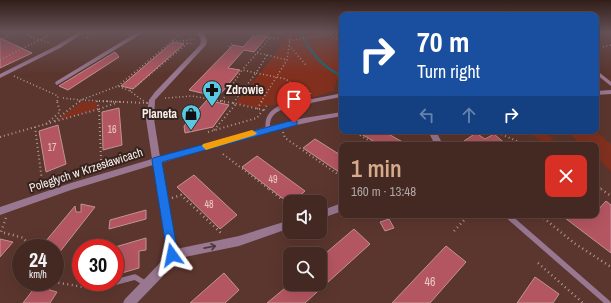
<!DOCTYPE html>
<meta charset="utf-8">
<style>
:root{--surface:#442822;--page:#4b302a;--text:#f1f3f6;--muted:#afa6a5;--line:#5c4440;--accent:#d6ab8b}
body{margin:0;font-family:"Archivo Narrow",sans-serif;background:var(--page);color:var(--text);height:100vh;display:flex;flex-direction:column;font-size:15px;white-space:nowrap}
*{box-sizing:border-box;margin:0}
p{font-size:13px;color:var(--muted)}
.icon{flex:none;width:22px;height:22px;fill:none;stroke:currentColor;stroke-width:2;stroke-linecap:round;stroke-linejoin:round}
.map{position:relative;flex:1;overflow:hidden}
.side{position:absolute;left:339px;top:142px;width:260px;height:76px;display:flex;flex-direction:column;background:var(--surface);border-radius:8px;box-shadow:0 4px 16px #0002,0 0 0 1px var(--line)}
.side>*{flex:none}
.banner{position:absolute;left:339px;top:12px;width:260px;height:122px;border-radius:8px;box-shadow:0 4px 16px #0002,0 0 0 1px var(--line);background:#1a4fa0;color:#fff;overflow:hidden}
.fabs{position:absolute;left:283px;top:195px;display:grid;gap:8px}
.fabs a{display:grid;place-items:center;width:44px;height:44px;border-radius:8px;background:var(--surface);box-shadow:0 4px 16px #0002,0 0 0 1px var(--line);font-size:20px}
.speed{position:absolute;left:12px;top:239px;display:flex;gap:8px;font-size:20px;font-weight:700;text-align:center}
.speed>*{display:grid;place-content:center;width:52px;height:52px;border-radius:50%;background:var(--surface);box-shadow:0 4px 16px #0002,0 0 0 1px var(--line);line-height:1}
.speed small{font-size:10px;font-weight:400}
.speed .limit{border:6px solid #d22;background:#fff;color:#111}
.pin{position:absolute;display:grid;place-items:center;width:34px;height:34px;color:#fff;margin:-41px -17px;border-radius:50% 50% 50% 0;rotate:-45deg;box-shadow:0 0 4px #0007}
.pin .icon{rotate:45deg}
.me{position:absolute;width:44px;margin:-22px;rotate:348deg;stroke-linejoin:round;filter:drop-shadow(0 0 3px #0008)}
.turn{display:flex;align-items:center;gap:14px;height:84px;padding:0 12px;font-size:18px}
.turn .icon{width:52px;height:52px;stroke-width:2.5}
.turn b{display:block;font-size:28px;line-height:34px}
.lanes{display:flex;align-items:center;height:38px;padding:0 12px;background:#0003;justify-content:center;gap:20px;direction:ltr}
.lanes .off{opacity:.35}
.round{display:grid;place-items:center;flex:none;width:42px;height:42px;border-radius:8px;background:var(--page)}
.overview{display:flex;align-items:center;justify-content:space-between;height:68px;padding:0 12px}
h1{font-size:24px;font-weight:600;line-height:30px;color:var(--accent)}
.map>svg:first-child{display:block}
.green{fill:#81301e}
.lines{fill:none;stroke-linecap:round;stroke-linejoin:round}
.stream{stroke:#1a6575;stroke-width:2.5}
.building{fill:#b45661;stroke:#c09396}
.path-far2{stroke:#b19993;stroke-width:1.5;stroke-dasharray:1 2.5;stroke-linecap:butt}
.path-far1{stroke:#b19993;stroke-width:2;stroke-dasharray:1 3;stroke-linecap:butt}
.path{stroke:#b19993;stroke-width:2.5;stroke-dasharray:1 3.5;stroke-linecap:butt}
.service-far2{stroke:#997791;stroke-width:3.5}
.service-far1{stroke:#997791;stroke-width:4.5}
.service{stroke:#997791;stroke-width:5.5}
.minor{fill:#997791;fill-rule:evenodd}
.oneway{stroke:#4d383c}
.route{fill:#1a73e8;stroke:#114b97}
.slow{fill:#f59e0b}
.labels{text-anchor:middle;stroke-width:4;stroke-linejoin:round;paint-order:stroke}
.number-label{font-size:10px;fill:#eac8c8}
.poi-label{font-size:12px;font-weight:bold;fill:#fceeea;stroke:#34231f;text-anchor:start}
.street-label{font-size:12px;fill:#fceeea;stroke:#34231f}
.near-number-label{font-size:12px;fill:#eac8c8}
</style>
<div class="map">
<svg width="611" height="303" viewBox="0 0 611 303">
<rect width="100%" height="100%" fill="#5b362e"/>
<g class="green">
<polygon points="287,32 342,32 342,76 337,79 334,91 310,98 257,108 236,103 277,52"/>
<polygon points="82,102 96,102 98,109 57,120"/>
<polygon points="526,131 542,131 554,139 546,144"/>
<polygon points="566,131 595,131 611,144 611,171 596,157 596,145 582,145"/>
</g>
<g class="lines">
<g class="stream">
<polyline points="301,32 303,38"/>
<path d="M304 39C313 56 324 68 342 76"/>
</g>
</g>
<g class="building">
<polygon points="260,32 271,32 254,52 244,50 228,68 240,70 218,97 189,90 233,45 243,47 253,36 256,36"/>
<polygon points="0,38 32,53 0,68"/>
<polygon points="173,42 184,44 133,89 121,86"/>
<polygon points="115,52 119,57 68,90 59,86"/>
<polygon points="207,100 229,105 213,127 185,133 184,126"/>
<polygon points="119,108 122,145 103,150 102,112"/>
<polygon points="58,125 66,164 46,172 39,131"/>
<polygon points="356,131 383,131 408,145 380,145"/>
<polygon points="476,133 485,139 494,134 507,145 470,145 464,141"/>
<polygon points="315,139 342,156 342,174 303,148"/>
<polygon points="257,156 305,191 293,202 290,202 290,204 242,167"/>
<polygon points="194,175 237,215 220,229 177,187"/>
<polygon points="606,201 611,205 611,253 561,215 584,215 590,219 593,215 596,215 596,212"/>
<polygon points="81,204 95,207 55,258 55,248 40,248 75,206 76,212 81,212"/>
<polygon points="146,210 146,219 109,229 110,220"/>
<polygon points="389,219 394,228 385,231 380,222"/>
<polygon points="354,229 370,244 305,303 267,303 290,284 320,284 320,258"/>
<polygon points="146,238 146,250 139,251 139,268 115,275 115,247"/>
<polygon points="0,239 13,242 0,257"/>
<polygon points="446,246 466,262 430,303 392,303"/>
<polygon points="224,273 239,290 225,303 190,303"/>
<polygon points="535,277 559,294 553,303 517,303"/>
<polygon points="36,286 57,292 50,303 23,303"/>
</g>
<g class="lines">
<g class="path-far2">
<polyline points="26,32 31,37 49,43"/>
<polyline points="328,32 342,44"/>
<polyline points="609,32 611,33"/>
<polyline points="243,33 270,38 243,69"/>
<polyline points="250,34 278,38 283,32"/>
<polyline points="87,38 97,32"/>
<polyline points="270,38 277,40"/>
<polyline points="0,40 17,32"/>
<polyline points="173,40 194,44"/>
<polyline points="183,41 196,39"/>
<polyline points="289,41 338,32"/>
<polyline points="289,45 306,65"/>
<polyline points="229,47 233,43"/>
<polyline points="603,47 611,45"/>
<polyline points="257,53 267,55 256,73 286,79 292,84 305,87 311,94"/>
<polyline points="267,55 287,60"/>
<polyline points="0,60 55,32"/>
<polyline points="14,76 58,96 57,102"/>
<polyline points="118,86 183,32"/>
<polyline points="130,91 188,43"/>
<polyline points="63,98 81,100"/>
<polyline points="165,98 192,96 226,102"/>
<polyline points="222,101 242,70 256,73 234,102"/>
<polyline points="79,102 81,100"/>
<polyline points="121,102 81,100 118,86 130,91 145,102"/>
<polyline points="261,102 287,60 291,32"/>
</g>
<g class="path-far1">
<polyline points="80,101 53,122 99,109 101,160"/>
<polyline points="97,101 99,109 116,103"/>
<polyline points="99,101 147,103 144,101"/>
<polyline points="220,101 233,103 235,101"/>
<polyline points="257,109 262,101"/>
<polyline points="264,110 268,103"/>
<polyline points="46,124 60,112 57,101"/>
<polyline points="35,127 42,181"/>
<polyline points="353,131 377,145"/>
<polyline points="494,131 526,145"/>
<polyline points="208,132 257,118 263,110 233,103 236,104 214,130"/>
<polyline points="283,132 285,138 342,177"/>
<polyline points="480,134 485,131"/>
<polyline points="360,135 365,131"/>
<polyline points="0,137 53,122"/>
<polyline points="223,154 270,190"/>
<polyline points="596,186 603,190"/>
</g>
<g class="path">
<polyline points="269,189 290,206"/>
<polyline points="601,189 611,196"/>
<polyline points="172,198 181,195 222,234"/>
<polyline points="540,215 574,243 611,267"/>
<polyline points="6,218 1,232 24,238 29,248"/>
<polyline points="454,231 469,215"/>
<polyline points="538,263 583,303"/>
<polyline points="54,282 90,288"/>
</g>
<g class="service-far2">
<polyline points="596,72 611,84"/>
<polyline points="57,83 141,32"/>
<polyline points="306,102 342,95"/>
</g>
<path class="service-far1" d="M268 129C264 105 295 104 311 101"/>
<g class="service">
<polyline points="507,215 608,303"/>
<polyline points="97,287 135,277 146,284"/>
</g>
<g class="minor">
<polygon points="79,32 85,32 60,48 0,78 0,74 56,46"/>
<path d="M197 32H203L207 40 206 45 155 100 154 119 160 157 266 127 304 118 342 112V116C280 126 221 145 161 163L176 249 239 236 290 220V228L239 246 175 259 166 273 137 303H123L125 299 158 265 167 254 153 165 71 190 0 215V207L71 183 152 159 146 119 149 100 155 92 200 45 201 40Z"/>
<polygon points="611,90 611,94 596,95 596,91"/>
<polygon points="428,131 436,131 443,145 435,145"/>
<polygon points="342,203 342,211 320,219 320,211"/>
</g>
</g>
<defs><path id="oneway-shaft" d="M-6 0H5M1.5-3L5.5 0L1.5 3" fill="none" stroke-width="1.6" stroke-linecap="round" stroke-linejoin="round"/></defs>
<use class="oneway" href="#oneway-shaft" transform="translate(210 247) rotate(-11)"/>
<linearGradient id="sky" x2="0" y2="1"><stop stop-color="#321e19"/><stop offset="0.43" stop-color="#665257"/><stop offset="1" stop-color="#665257" stop-opacity="0"/></linearGradient>
<rect width="611" height="74" fill="url(#sky)"/>
<polygon class="route" points="294,120 297,121 297,125 162,162 178,255 176,259 172,260 168,259 152,160 153,158"/>
<polygon class="slow" points="252,130 257,133 255,135 206,150 202,146 203,144"/>
<defs>
<symbol id="pharmacy-pin" viewBox="-11 -11 22 30"><path d="M0 17L-7.5 6A9.5 9.5 0 1 1 7.5 6Z" fill="#57c9e2" stroke="#34231f"/><path d="M-2-6h4v4h4v4h-4v4h-4v-4h-4v-4h4Z" fill="#111"/></symbol>
<symbol id="shop-pin" viewBox="-11 -11 22 30"><path d="M0 17L-7.5 6A9.5 9.5 0 1 1 7.5 6Z" fill="#57c9e2" stroke="#34231f"/><path d="M-5-2.5h2.3a2.7 3.5 0 0 1 5.4 0H5L5.5 6h-11ZM-1.5-2.5h3a1.5 2.3 0 0 0-3 0Z" fill="#111"/></symbol>
</defs>
<g fill-rule="evenodd">
<use href="#pharmacy-pin" x="201" y="79" width="22" height="30"/>
<use href="#shop-pin" x="180" y="103" width="22" height="30"/>
</g>
<g class="labels">
<g class="number-label">
<text x="112" y="133">16</text>
<text x="52" y="151">17</text>
<text x="273" y="183">49</text>
<text x="209" y="208">48</text>
</g>
<g class="poi-label">
<text x="226" y="94">Zdrowie</text>
<text x="177" y="118" text-anchor="end">Planeta</text>
</g>
<g class="street-label">
<text transform="translate(86 170) rotate(-18)" y="4">Poległych w Krzesławicach</text>
</g>
<g class="near-number-label">
<text x="430" y="286">46</text>
</g>
</g>
</svg>
<div class="fabs">
<a><svg class="icon" aria-label="sound" viewBox="0 0 24 24"><path d="M4 9h4l5-4v14l-5-4H4zM17 9q2 3 0 6"/></svg></a>
<a><svg class="icon" aria-label="search" viewBox="0 0 24 24"><circle cx="10" cy="10" r="6"/><path d="M15 15l6 6"/></svg></a>
</div>
<div class="speed"><div>24<small>km/h</small></div><div class="limit">30</div></div>
<div class="pin" style="left:294px;top:123px;background:#d93025"><svg class="icon" aria-label="arrive" viewBox="0 0 24 24"><path d="M6 21V4h12l-3 4 3 4H6"/></svg></div>
<svg class="me" style="left:172px;top:255px" viewBox="-20 -20 40 40"><path d="M0-17L14 15 0 8-14 15z" fill="#1a73e8" stroke="#fff" stroke-width="4"/></svg>
<div class="banner">
<div class="turn"><svg class="icon" aria-label="right" viewBox="0 0 24 24"><path d="M7 20v-9h11M14 6l5 5-5 5"/></svg><div><b>70 m</b>Turn right</div></div>
<div class="lanes"><svg class="icon off" aria-label="left" viewBox="0 0 24 24"><path d="M17 20v-9H6M10 6l-5 5 5 5"/></svg><svg class="icon off" aria-label="ahead" viewBox="0 0 24 24"><path d="M12 20V5M6 11l6-6 6 6"/></svg><svg class="icon" aria-label="right" viewBox="0 0 24 24"><path d="M7 20v-9h11M14 6l5 5-5 5"/></svg></div>
</div>
<section class="side">
<div class="overview"><div><h1>1 min</h1><p>160 m · 13:48</p></div><a class="round" style="background:#d93025;color:#fff"><svg class="icon" aria-label="close" viewBox="0 0 24 24"><path d="M6 6l12 12M18 6L6 18"/></svg></a></div>
</section>
</div>
